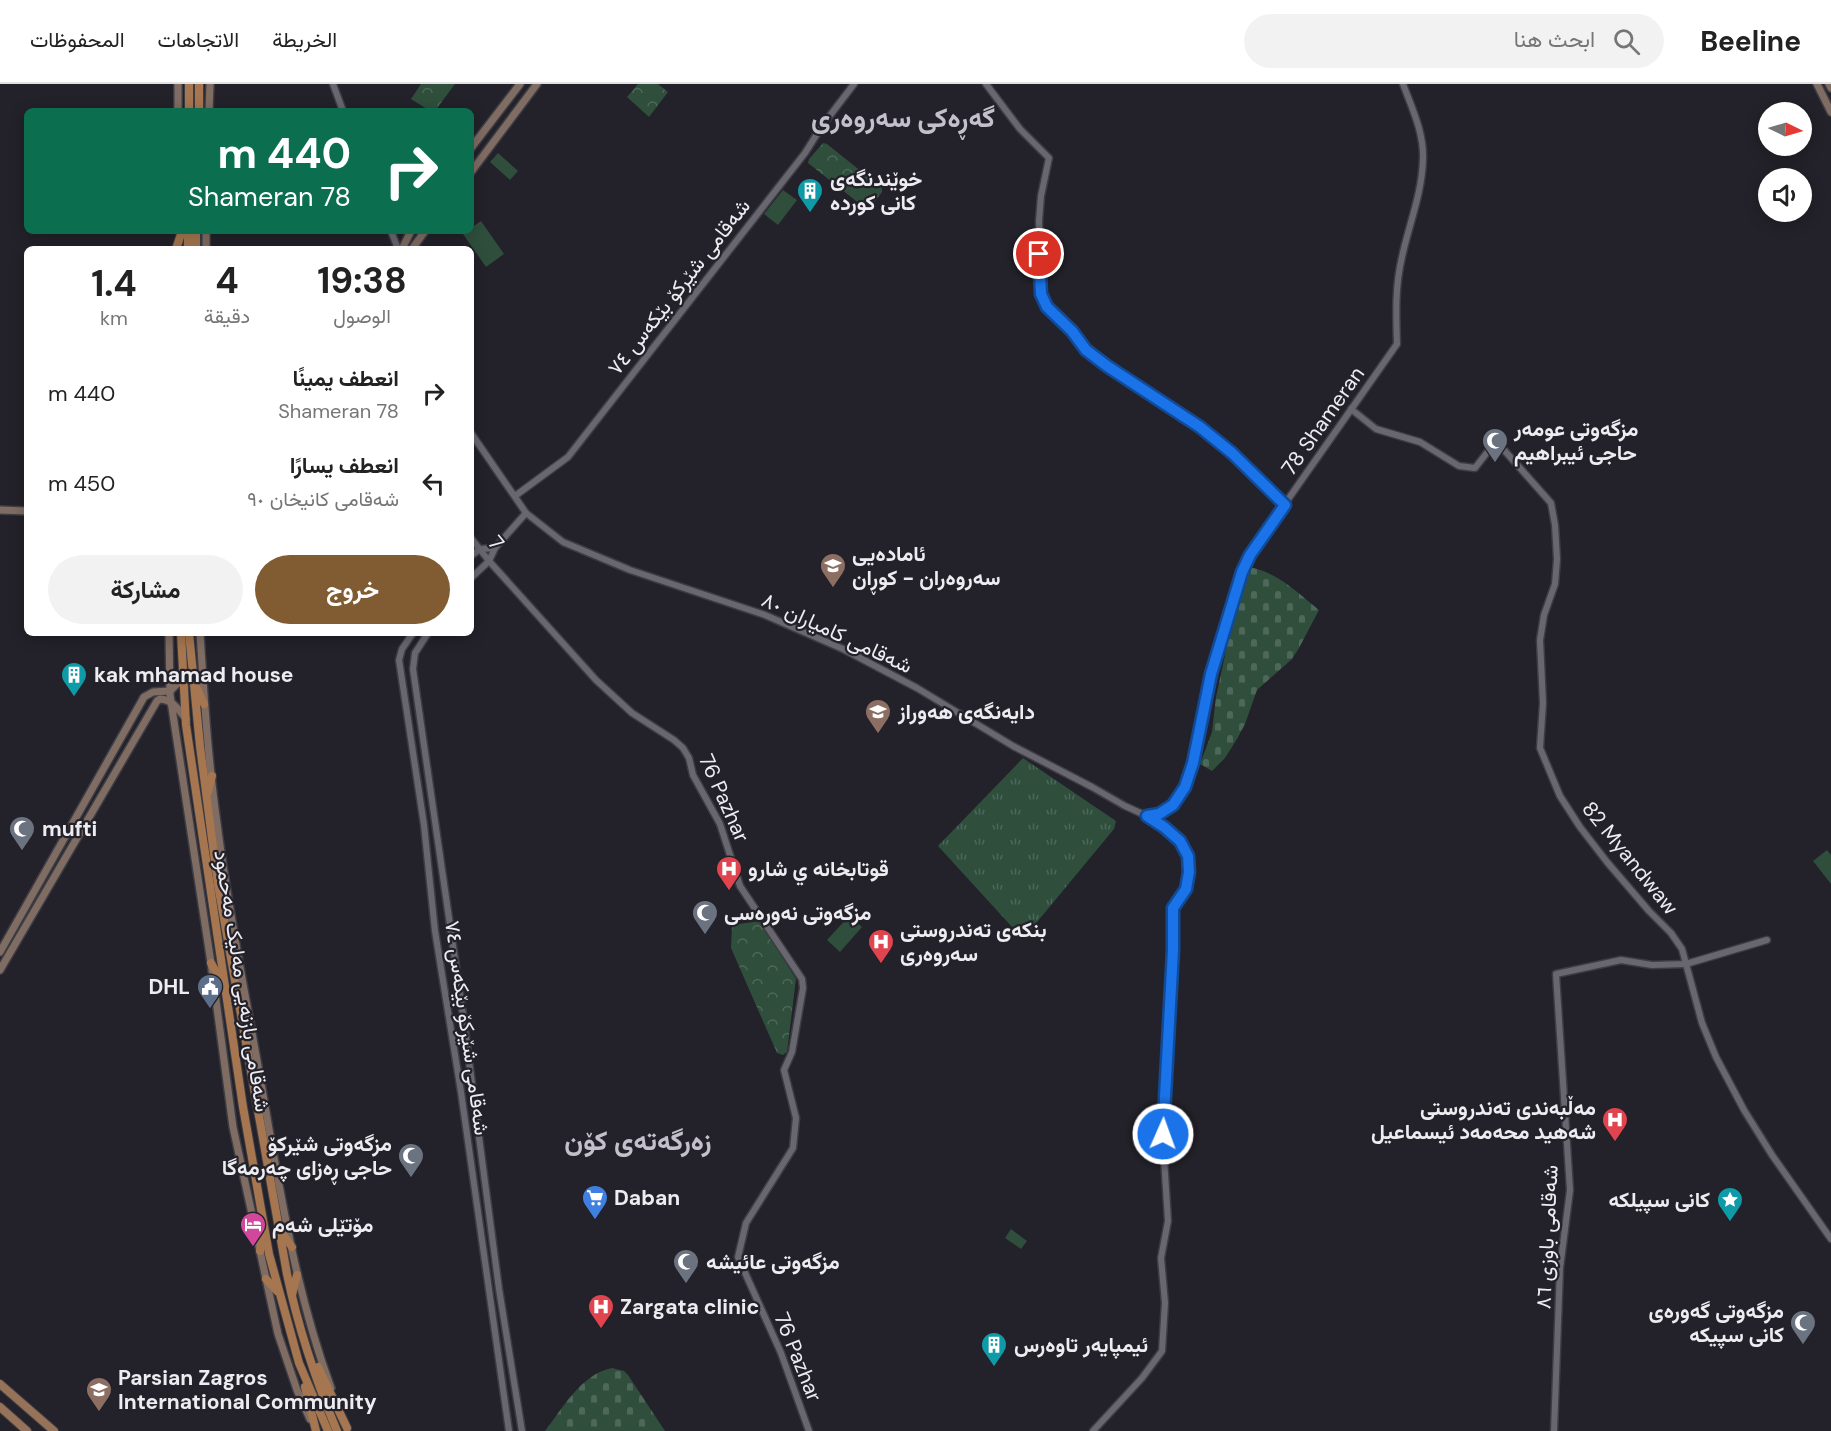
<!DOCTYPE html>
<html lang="ar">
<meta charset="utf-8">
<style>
:root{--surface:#fff;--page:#f2f2f2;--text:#222;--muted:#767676;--line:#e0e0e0;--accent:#815c33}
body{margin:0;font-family:"DM Sans",Vazirmatn,sans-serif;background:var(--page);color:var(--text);direction:rtl;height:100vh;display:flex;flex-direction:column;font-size:22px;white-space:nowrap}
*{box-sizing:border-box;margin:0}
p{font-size:20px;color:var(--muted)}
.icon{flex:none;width:33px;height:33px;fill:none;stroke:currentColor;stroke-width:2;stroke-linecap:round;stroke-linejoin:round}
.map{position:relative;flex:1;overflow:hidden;direction:ltr}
.sheet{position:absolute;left:24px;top:162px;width:450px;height:390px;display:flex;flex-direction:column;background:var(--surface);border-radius:9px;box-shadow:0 3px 15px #0003;direction:rtl}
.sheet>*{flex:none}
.top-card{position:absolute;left:24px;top:24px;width:450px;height:126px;border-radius:9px;box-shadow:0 3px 15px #0003;direction:rtl;background:#0b6e4f;color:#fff;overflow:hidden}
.needle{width:39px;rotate:95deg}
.fabs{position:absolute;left:1758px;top:18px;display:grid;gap:12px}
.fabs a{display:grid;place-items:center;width:54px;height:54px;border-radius:50%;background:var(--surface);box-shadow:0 3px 15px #0003;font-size:30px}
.pin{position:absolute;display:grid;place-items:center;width:51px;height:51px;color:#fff;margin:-26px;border:3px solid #fff;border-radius:50%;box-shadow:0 2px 6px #0007}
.me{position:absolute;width:66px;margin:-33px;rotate:2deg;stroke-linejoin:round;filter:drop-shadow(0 0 4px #0008)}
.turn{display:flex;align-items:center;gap:21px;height:126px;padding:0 24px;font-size:27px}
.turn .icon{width:78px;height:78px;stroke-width:2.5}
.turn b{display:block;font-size:42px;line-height:51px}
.eta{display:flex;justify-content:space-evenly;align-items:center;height:102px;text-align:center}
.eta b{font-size:36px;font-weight:700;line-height:42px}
.primary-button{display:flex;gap:12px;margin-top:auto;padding:12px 24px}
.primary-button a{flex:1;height:69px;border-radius:36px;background:var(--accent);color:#fff;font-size:24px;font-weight:700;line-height:69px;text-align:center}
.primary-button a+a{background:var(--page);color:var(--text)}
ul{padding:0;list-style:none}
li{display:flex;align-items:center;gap:18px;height:90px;padding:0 24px}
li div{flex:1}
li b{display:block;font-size:22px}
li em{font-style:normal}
header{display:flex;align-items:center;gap:36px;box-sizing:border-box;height:84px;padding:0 30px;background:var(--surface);border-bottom:2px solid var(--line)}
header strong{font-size:28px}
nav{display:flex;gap:33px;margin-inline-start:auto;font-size:21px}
.search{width:420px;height:54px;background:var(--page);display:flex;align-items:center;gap:15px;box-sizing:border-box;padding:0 21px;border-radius:33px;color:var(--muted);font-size:22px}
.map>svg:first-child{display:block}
.grass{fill:url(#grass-tufts)}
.cemetery{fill:url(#cemetery-stones)}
.park{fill:url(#park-crowns)}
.pitch{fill:#2f4e3c}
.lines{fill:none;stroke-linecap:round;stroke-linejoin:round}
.tertiary-casing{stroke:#3e3c43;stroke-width:9}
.secondary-casing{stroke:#3e3c43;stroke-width:10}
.primary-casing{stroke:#3e3c43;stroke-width:10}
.trunk-casing{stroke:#3e3c43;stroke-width:10}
.tertiary{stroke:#68666f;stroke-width:6}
.secondary{stroke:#7f6c63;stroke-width:7}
.primary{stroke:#967258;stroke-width:8}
.trunk{stroke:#a57650;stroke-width:8}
.route-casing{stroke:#114b97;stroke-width:15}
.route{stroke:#1a73e8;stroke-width:10}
.labels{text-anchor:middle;stroke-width:4.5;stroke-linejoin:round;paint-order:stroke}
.poi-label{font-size:21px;font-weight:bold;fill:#edecf1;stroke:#232129;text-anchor:start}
.street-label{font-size:21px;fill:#edecf1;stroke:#232129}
.district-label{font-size:27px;font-weight:bold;fill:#c3c0cb;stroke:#232129}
</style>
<header>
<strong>Beeline</strong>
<div class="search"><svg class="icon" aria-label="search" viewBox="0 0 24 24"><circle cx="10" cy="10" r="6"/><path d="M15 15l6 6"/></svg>ابحث هنا</div>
<nav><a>الخريطة</a><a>الاتجاهات</a><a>المحفوظات</a></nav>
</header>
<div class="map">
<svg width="1831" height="1347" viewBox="0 0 1831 1347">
<defs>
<pattern id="grass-tufts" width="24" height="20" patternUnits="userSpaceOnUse" patternTransform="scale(1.5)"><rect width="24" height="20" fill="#2f4e3c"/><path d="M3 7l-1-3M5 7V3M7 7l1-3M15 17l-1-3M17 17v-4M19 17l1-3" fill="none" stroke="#4d6859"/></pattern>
<pattern id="cemetery-stones" width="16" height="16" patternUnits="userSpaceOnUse" patternTransform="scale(1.5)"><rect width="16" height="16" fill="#2f4e3c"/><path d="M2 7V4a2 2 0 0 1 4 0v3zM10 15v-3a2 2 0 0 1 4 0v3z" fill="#4d6859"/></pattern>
<pattern id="park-crowns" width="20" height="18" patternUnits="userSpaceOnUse" patternTransform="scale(1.5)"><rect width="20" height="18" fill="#2f4e3c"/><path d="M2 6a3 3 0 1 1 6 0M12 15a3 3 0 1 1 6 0" fill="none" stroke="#4d6859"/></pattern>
</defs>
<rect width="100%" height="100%" fill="#232129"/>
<polygon class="grass" points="1023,674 1116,737 1114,745 1023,855 938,762"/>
<g class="cemetery">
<path d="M1248 483C1276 487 1298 509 1319 526L1299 564 1292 575 1257 606 1245 640 1237 655 1225 674 1212 687 1200 680 1212 648 1216 613 1230 548 1239 509Z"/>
<path d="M612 1284 624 1287 628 1291 665 1347H545C563 1324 581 1290 612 1284Z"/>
</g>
<g class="park">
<polygon points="421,0 455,0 435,27 430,27 411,15"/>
<polygon points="638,0 658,0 668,8 649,33 627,13"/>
<polygon points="823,59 827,60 882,104 882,108 870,124 865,124 808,79 809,75"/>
<polygon points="760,837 796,895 787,968 783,971 777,969 731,864 732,841"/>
</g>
<g class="pitch">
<polygon points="498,69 518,87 510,96 490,78"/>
<polygon points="783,106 797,116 778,141 764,130"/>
<polygon points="481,137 504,170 486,183 463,150 471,147 471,144"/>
<polygon points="1827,766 1831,771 1831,800 1813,777"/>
<polygon points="849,832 862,843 840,868 827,856"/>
<polygon points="1011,1145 1027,1157 1021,1165 1005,1154"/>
</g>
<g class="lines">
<defs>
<g id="tertiary">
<polyline points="333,0 343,27"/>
<polyline points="986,0 1020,45 1049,74 1041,112 1039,137 1041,210 1047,223 1072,247 1086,266 1107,282 1200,343 1232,369 1285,421"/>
<polyline points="391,147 398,165"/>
<polyline points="1351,325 1376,345 1420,358 1459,382 1475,384 1496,357 1551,419 1555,441 1557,475 1555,500 1544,531 1540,556 1543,619 1540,664 1560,712 1580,743 1607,778 1649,827 1671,849 1682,865 1702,939 1716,973 1744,1026 1772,1071 1831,1155"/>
<polyline points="471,349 526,429 563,458 630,486 765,531 843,565 917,604 1013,662 1092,703 1125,722 1147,732 1164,743 1180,757 1188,772 1189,788 1186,805 1173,824 1173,866 1162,1042 1168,1137 1161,1174 1165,1219 1162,1267 1142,1294 1093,1347"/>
<polyline points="515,412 568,373 805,69 822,42 854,0"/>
<polyline points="471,454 489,477 596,596 632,629 674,656 683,664 689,674 693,691 720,740 740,802 802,895 803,904 792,968 784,986 796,1034 793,1064 746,1139 738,1173 781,1269 809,1347"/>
<polyline points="471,472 480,465 495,464"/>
<polyline points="471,494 489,477 495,464 526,429"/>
<polyline points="413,549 402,565 399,576 424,741 435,847 461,1008 509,1347"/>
<polyline points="428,549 415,569 413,585 463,931 499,1205 522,1347"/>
<path d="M1148 732 1159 730 1173 721 1185 703 1193 679 1211 590 1242 488 1249 471 1397 260C1396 230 1395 202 1402 173 1409 140 1422 110 1423 75 1424 49 1412 24 1403 0"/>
<polyline points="1554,1347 1560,1184 1570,1106 1556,890 1621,876 1652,881 1686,880 1767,856"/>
</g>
<g id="secondary">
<polyline points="178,0 178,27"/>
<polyline points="1817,0 1831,28"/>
<polyline points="1829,0 1831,4"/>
<polyline points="209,27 210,0"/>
<polyline points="471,64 520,0"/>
<polyline points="471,88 537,0"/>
<polyline points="206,165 206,147"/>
<polyline points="402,165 411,147"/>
<polyline points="412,165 425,147"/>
<polyline points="0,426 27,427"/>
<polyline points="169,549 170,611 211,879 233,1043 278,1250 297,1306 310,1335"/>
<path d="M200 549C204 612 208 676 217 739 228 826 246 913 261 999 279 1102 295 1206 331 1304"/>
<polyline points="0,868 144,613 153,608 170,607 180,597 182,588"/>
<path d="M0 886 157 617 160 615C173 616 178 625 186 635"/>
</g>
<g id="primary">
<polyline points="0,1300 54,1347"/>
<polyline points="0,1323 27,1347"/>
</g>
<g id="trunk">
<polyline points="189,27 189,0"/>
<polyline points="199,27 199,0"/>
<polyline points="176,165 182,147"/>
<polyline points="188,165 188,147"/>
<polyline points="196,165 196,147"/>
<polyline points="181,549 186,641 243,1023 269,1170 299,1279 328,1347"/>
<path d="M189 549 200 662 218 801 287 1190C298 1243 316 1297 337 1347"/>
<polyline points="196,602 204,620"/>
<polyline points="208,708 212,692"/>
<polyline points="211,879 222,899"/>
<polyline points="279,1145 292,1163"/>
<polyline points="260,1167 263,1149"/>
<polyline points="266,1195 277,1207"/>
<polyline points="292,1211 297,1191"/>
<polyline points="318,1283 347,1344"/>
<polyline points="305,1303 316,1347"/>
</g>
</defs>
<use href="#tertiary" class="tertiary-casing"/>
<use href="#secondary" class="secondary-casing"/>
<use href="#primary" class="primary-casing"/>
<use href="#trunk" class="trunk-casing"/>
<use href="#tertiary" class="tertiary"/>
<use href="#secondary" class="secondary"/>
<use href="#primary" class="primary"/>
<use href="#trunk" class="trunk"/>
</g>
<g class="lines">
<defs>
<polyline id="route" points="1039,170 1041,210 1047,223 1072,247 1086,266 1107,282 1200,343 1232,369 1285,421 1250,471 1242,488 1211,590 1193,679 1185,703 1173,721 1159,730 1147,732 1164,743 1180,757 1188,772 1189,788 1186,805 1173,824 1173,866 1163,1050"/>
</defs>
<use href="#route" class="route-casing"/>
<use href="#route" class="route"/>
</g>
<defs>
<symbol id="building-pin" viewBox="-11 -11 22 30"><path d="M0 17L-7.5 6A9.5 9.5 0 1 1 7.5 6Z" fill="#0f9aa8" stroke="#232129"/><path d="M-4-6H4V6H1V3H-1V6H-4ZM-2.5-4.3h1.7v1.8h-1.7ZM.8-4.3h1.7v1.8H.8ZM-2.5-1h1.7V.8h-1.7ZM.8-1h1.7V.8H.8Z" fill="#fff"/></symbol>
<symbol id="mosque-pin" viewBox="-11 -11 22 30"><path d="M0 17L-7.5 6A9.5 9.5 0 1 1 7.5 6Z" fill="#6b7280" stroke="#232129"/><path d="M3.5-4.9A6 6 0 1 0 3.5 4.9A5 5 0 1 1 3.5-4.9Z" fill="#fff"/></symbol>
<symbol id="school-pin" viewBox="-11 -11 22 30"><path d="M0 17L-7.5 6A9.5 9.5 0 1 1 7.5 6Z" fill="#8d6e63" stroke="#232129"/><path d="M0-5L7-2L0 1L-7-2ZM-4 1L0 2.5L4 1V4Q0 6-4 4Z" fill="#fff"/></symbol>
<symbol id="hospital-pin" viewBox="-11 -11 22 30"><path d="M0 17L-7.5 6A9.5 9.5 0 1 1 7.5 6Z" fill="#e0444e" stroke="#232129"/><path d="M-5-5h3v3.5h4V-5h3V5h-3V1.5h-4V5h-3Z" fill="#fff"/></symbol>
<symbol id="civic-pin" viewBox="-11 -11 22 30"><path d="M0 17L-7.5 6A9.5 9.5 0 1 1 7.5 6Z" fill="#5c6f8a" stroke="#232129"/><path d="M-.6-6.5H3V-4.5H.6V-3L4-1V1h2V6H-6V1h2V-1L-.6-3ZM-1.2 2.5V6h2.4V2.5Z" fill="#fff"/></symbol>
<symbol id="supermarket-pin" viewBox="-11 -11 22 30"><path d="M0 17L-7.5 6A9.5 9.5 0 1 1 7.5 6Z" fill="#3f7fe0" stroke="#232129"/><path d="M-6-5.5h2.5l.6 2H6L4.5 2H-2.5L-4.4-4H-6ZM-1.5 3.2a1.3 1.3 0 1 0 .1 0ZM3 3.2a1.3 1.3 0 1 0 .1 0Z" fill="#fff"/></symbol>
<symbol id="sight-pin" viewBox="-11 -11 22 30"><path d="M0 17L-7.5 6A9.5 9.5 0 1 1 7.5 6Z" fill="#0f9aa8" stroke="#232129"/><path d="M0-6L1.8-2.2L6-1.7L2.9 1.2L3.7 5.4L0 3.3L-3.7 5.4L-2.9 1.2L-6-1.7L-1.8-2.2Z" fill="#fff"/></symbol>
<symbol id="hotel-pin" viewBox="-11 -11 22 30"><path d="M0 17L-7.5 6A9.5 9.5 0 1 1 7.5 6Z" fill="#d1479c" stroke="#232129"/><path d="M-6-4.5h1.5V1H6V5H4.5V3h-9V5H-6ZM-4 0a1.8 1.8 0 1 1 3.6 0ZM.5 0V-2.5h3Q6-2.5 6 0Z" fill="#fff"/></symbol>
</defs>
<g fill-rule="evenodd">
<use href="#building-pin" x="795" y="92" width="30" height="40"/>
<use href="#mosque-pin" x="1480" y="342" width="30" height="40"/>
<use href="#school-pin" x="818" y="467" width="30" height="40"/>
<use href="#building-pin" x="59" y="576" width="30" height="40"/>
<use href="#school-pin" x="863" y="613" width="30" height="40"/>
<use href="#mosque-pin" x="7" y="730" width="30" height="40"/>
<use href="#hospital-pin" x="714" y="770" width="30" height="40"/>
<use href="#mosque-pin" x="690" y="814" width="30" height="40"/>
<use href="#hospital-pin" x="866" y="843" width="30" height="40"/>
<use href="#civic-pin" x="195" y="888" width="30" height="40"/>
<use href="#hospital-pin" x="1600" y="1021" width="30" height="40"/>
<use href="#mosque-pin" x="396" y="1057" width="30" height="40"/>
<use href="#supermarket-pin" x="580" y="1099" width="30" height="40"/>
<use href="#sight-pin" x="1715" y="1101" width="30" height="40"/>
<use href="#hotel-pin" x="238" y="1126" width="30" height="40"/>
<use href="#mosque-pin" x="671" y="1163" width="30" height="40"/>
<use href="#hospital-pin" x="586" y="1208" width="30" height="40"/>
<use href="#mosque-pin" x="1788" y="1224" width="30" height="40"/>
<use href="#building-pin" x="979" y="1246" width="30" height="40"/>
<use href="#school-pin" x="84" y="1291" width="30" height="40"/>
</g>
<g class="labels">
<g class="poi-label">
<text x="830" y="102">خوێندنگەی<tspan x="830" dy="24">کانی کوردە</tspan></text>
<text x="1514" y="352">مزگەوتی عومەر<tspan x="1514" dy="24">حاجی ئیبراهیم</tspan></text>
<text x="852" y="477">ئامادەیی<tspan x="852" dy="24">سەروەران - کوڕان</tspan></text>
<text x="94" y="598">kak mhamad house</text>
<text x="898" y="635">دایەنگەی هەوراز</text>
<text x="42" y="752">mufti</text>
<text x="748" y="792">قوتابخانه ي شارو</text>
<text x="724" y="836">مزگەوتی نەورەسی</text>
<text x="900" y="853">بنکەی تەندروستی<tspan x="900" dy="24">سەروەری</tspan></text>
<text x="190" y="910" text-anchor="end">DHL</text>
<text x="1596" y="1031" text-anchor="end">مەڵبەندی تەندروستی<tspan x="1596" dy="24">شەهید محەمەد ئیسماعیل</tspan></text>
<text x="392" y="1067" text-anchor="end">مزگەوتی شێرکۆ<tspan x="392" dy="24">حاجی ڕەزای چەرمەگا</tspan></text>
<text x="614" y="1121">Daban</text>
<text x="1710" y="1123" text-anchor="end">کانی سپیلکە</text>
<text x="272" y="1148">مۆتێلی شەم</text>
<text x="706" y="1185">مزگەوتی عائیشە</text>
<text x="620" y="1230">Zargata clinic</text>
<text x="1784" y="1234" text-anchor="end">مزگەوتی گەورەی<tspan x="1784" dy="24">کانی سپیکە</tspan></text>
<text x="1014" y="1268">ئیمپایەر تاوەرس</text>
<text x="118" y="1301">Parsian Zagros<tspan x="118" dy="24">International Community</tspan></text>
</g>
<g class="street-label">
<text transform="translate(679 203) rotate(-52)" y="7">شەقامی شێرکۆ بێکەس ٧٤</text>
<text transform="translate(1323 337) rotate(-55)" y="7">78 Shameran</text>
<text transform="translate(496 459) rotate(51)" y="7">7</text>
<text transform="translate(837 549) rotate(25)" y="7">شەقامی کامیاران ٨٠</text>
<text transform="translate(724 714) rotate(66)" y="7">76 Pazhar</text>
<text transform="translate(1630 774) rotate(51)" y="7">82 Myandwaw</text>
<text transform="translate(242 897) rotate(81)" y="7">شەقامی بازنەیی مەلیک مەحمود</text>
<text transform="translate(467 944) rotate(82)" y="7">شەقامی شێرکۆ بێکەس ٧٤</text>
<text transform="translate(1547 1153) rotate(-87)" y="7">شەقامی باوزی ٨٦</text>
<text transform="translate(798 1273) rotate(68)" y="7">76 Pazhar</text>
</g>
<g class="district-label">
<text x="903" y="43">گەڕەکی سەروەری</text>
<text x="638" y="1066">زەرگەتەی کۆن</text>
</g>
</g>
</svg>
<div class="fabs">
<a><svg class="needle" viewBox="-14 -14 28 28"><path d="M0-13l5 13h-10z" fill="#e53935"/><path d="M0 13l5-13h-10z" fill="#767676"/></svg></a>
<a><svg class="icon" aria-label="sound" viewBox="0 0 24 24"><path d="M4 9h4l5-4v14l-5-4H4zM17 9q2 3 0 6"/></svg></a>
</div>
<div class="pin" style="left:1039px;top:170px;background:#d93025"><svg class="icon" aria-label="arrive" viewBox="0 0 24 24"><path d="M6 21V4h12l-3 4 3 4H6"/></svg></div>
<svg class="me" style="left:1163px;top:1050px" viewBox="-20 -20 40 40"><circle r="17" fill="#1a73e8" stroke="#fff" stroke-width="3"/><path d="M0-11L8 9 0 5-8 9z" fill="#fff"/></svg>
<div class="top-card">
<div class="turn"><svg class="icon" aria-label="right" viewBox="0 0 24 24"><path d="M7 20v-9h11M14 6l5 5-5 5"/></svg><div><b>440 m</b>78 Shameran</div></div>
</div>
<section class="sheet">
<div class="eta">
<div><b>19:38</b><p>الوصول</p></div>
<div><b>4</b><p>دقيقة</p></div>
<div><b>1.4</b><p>km</p></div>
</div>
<ul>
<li><svg class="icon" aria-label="right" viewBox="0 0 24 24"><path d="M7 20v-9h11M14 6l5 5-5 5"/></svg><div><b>انعطف يمينًا</b><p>78 Shameran</p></div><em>440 m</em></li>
<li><svg class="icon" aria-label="left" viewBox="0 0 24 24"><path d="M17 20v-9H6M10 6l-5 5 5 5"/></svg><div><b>انعطف يسارًا</b><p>شەقامی کانیخان ٩٠</p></div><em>450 m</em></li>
</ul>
<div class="primary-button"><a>خروج</a><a>مشاركة</a></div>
</section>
</div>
